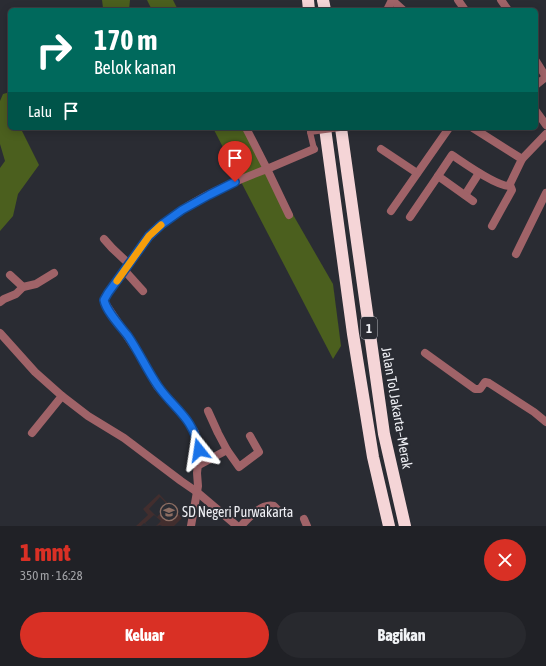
<!DOCTYPE html>
<html lang="id">
<meta charset="utf-8">
<style>
:root{--surface:#202126;--page:#28292e;--text:#f1f3f6;--muted:#a2a3a7;--line:#3d3e43;--accent:#d93025}
body{margin:0;font-family:"Asap Condensed",sans-serif;background:var(--page);color:var(--text);height:100vh;display:flex;flex-direction:column;font-size:15px;white-space:nowrap}
*{box-sizing:border-box;margin:0}
p{font-size:13px;color:var(--muted)}
.icon{flex:none;width:22px;height:22px;fill:none;stroke:currentColor;stroke-width:2;stroke-linecap:round;stroke-linejoin:round}
.map{position:relative;height:526px;overflow:hidden}
.panel{display:flex;flex-direction:column;background:var(--surface);flex:1}
.panel>*{flex:none}
.banner{position:absolute;left:8px;top:8px;width:530px;height:122px;border-radius:6px;box-shadow:0 2px 10px #0003,0 0 0 1px var(--line);background:#00695c;color:#fff;overflow:hidden}
.pin{position:absolute;display:grid;place-items:center;width:34px;height:34px;color:#fff;margin:-41px -17px;border-radius:50% 50% 50% 0;rotate:-45deg;box-shadow:0 0 4px #0007}
.pin .icon{rotate:45deg}
.me{position:absolute;width:44px;margin:-22px;rotate:345deg;stroke-linejoin:round;filter:drop-shadow(0 0 3px #0008)}
.turn{display:flex;align-items:center;gap:14px;height:84px;padding:0 20px;font-size:18px}
.turn .icon{width:52px;height:52px;stroke-width:2.5}
.turn b{display:block;font-size:28px;line-height:34px}
.then{display:flex;align-items:center;height:38px;padding:0 20px;background:#0003;gap:8px;font-size:15px}
.round{display:grid;place-items:center;flex:none;width:42px;height:42px;border-radius:21px;background:var(--page)}
.summary{display:flex;align-items:center;justify-content:space-between;height:68px;padding:0 20px}
h1{font-size:24px;font-weight:800;line-height:30px;color:var(--accent)}
.cta{display:flex;gap:8px;margin-top:auto;padding:8px 20px}
.cta a{flex:1;height:46px;border-radius:24px;background:var(--accent);color:#fff;font-size:16px;font-weight:800;line-height:46px;text-align:center}
.cta a+a{background:var(--page);color:var(--text)}
.map>svg:first-child{display:block}
.education{fill:#422e2e;fill-rule:evenodd}
.green{fill:#4b5f1e}
.lines{fill:none;stroke-linecap:round;stroke-linejoin:round}
.pedestrian{stroke:#a06368;stroke-width:6}
.minor{stroke:#a06368;stroke-width:8}
.motorway{stroke:#f5d5d7;stroke-width:12}
.pedestrian-bridge{stroke:#a06368;stroke-width:6}
.route-casing{stroke:#114b97;stroke-width:10}
.route{stroke:#1a73e8;stroke-width:7}
.slow{stroke:#f59e0b;stroke-width:7}
.labels{text-anchor:middle;stroke-width:4;stroke-linejoin:round;paint-order:stroke}
.shield{fill:#2a2c33;stroke:#b4b5bb;stroke-width:1}
.shield-label{font-size:13px;font-weight:bold;fill:#eff0f5}
.street-label{font-size:14px;fill:#eff0f5;stroke:#2a2c33}
.poi-label{font-size:14px;fill:#eff0f5;stroke:#2a2c33;text-anchor:start}
</style>
<div class="map">
<svg width="546" height="526" viewBox="0 0 546 526">
<rect width="100%" height="100%" fill="#2a2c33"/>
<path class="education" d="M159 494 182 518 174 526H162L160 525 156 526 161 521 154 515 145 523 148 526 144 523 141 526H136L148 515 143 509ZM160 497 168 505 157 517 149 509Z"/>
<g class="green">
<polygon points="102,0 130,0 129,10 98,10 103,8"/>
<polygon points="147,0 173,0 178,10 152,10"/>
<polygon points="10,92 10,128 25,128 22,131 39,165 18,194 13,216 0,231 0,168 5,161 0,144 0,101 3,94"/>
<polygon points="213,128 243,128 333,284 341,346 333,359"/>
</g>
<g class="lines">
<polyline class="pedestrian" points="310,132 314,149"/>
<g class="minor">
<polyline points="392,0 403,10"/>
<polyline points="458,0 465,10"/>
<polyline points="501,0 508,10"/>
<polyline points="387,10 392,0"/>
<polyline points="536,61 546,77"/>
<polyline points="536,85 546,77"/>
<polyline points="536,111 546,125"/>
<polyline points="246,128 267,169 314,149"/>
<polyline points="473,128 522,159"/>
<polyline points="381,149 417,173"/>
<polyline points="465,195 479,173"/>
<path d="M473 201 438 176 452 155C464 163 496 186 509 186L522 159 546 134"/>
<polyline points="391,211 449,128"/>
<polyline points="410,217 438,176"/>
<polyline points="492,226 512,190 510,185"/>
<polyline points="104,239 112,248 129,264"/>
<polyline points="516,254 546,193"/>
<polyline points="125,271 143,291"/>
<polyline points="23,287 36,284 54,273"/>
<polyline points="0,302 4,299 16,294 23,287 10,275"/>
<polyline points="0,333 35,372 62,396 88,416 124,438 181,481 197,492 237,526"/>
<polyline points="425,353 475,389 480,389 485,382 489,383 534,412 546,422"/>
<polyline points="208,411 218,433 227,450"/>
<polyline points="32,433 62,396"/>
<polyline points="199,465 227,450 239,467 259,452 250,436"/>
<polyline points="304,519 307,526"/>
<path d="M191 526 198 486 197 473 199 454 195 432 182 414 157 386 139 354 105 303V297C111 288 118 281 124 272 132 260 140 246 151 235 181 204 227 184 267 169L289 215"/>
<path d="M241 526C249 517 262 503 274 506L278 510"/>
</g>
<g class="motorway">
<polyline points="308,0 309,10"/>
<polyline points="323,0 325,10"/>
<polyline points="325,128 353,334 373,457 389,526"/>
<polyline points="341,128 384,434 405,526"/>
</g>
<polyline class="pedestrian-bridge" points="310,132 340,128"/>
</g>
<g class="lines">
<defs>
<path id="route" d="M199 450C194 418 174 409 158 386 147 370 139 352 128 336 121 327 106 311 104 300L108 293 149 236 161 225 182 210 209 195 235 182"/>
</defs>
<use href="#route" class="route-casing"/>
<use href="#route" class="route"/>
<polyline class="slow" points="117,281 149,236 161,225"/>
</g>
<defs>
<symbol id="school-ring" viewBox="-11 -11 22 22"><circle r="9.5" fill="#2a2c33" stroke="#8d6e63" stroke-width="1.5"/><path d="M0-5L7-2L0 1L-7-2ZM-4 1L0 2.5L4 1V4Q0 6-4 4Z" fill="#8d6e63"/></symbol>
</defs>
<g fill-rule="evenodd">
<use href="#school-ring" x="159" y="502" width="20" height="20"/>
</g>
<g class="labels">
<rect class="shield" x="361" y="317" width="16" height="22" rx="3"/>
<g class="shield-label">
<text x="369" y="333">1</text>
</g>
<g class="street-label">
<text transform="translate(397 408) rotate(80)" y="5">Jalan Tol Jakarta–Merak</text>
</g>
<g class="poi-label">
<text x="182" y="517">SD Negeri Purwakarta</text>
</g>
</g>
</svg>
<div class="pin" style="left:235px;top:182px;background:#d93025"><svg class="icon" aria-label="arrive" viewBox="0 0 24 24"><path d="M6 21V4h12l-3 4 3 4H6"/></svg></div>
<svg class="me" style="left:199px;top:450px" viewBox="-20 -20 40 40"><path d="M0-17L14 15 0 8-14 15z" fill="#1a73e8" stroke="#fff" stroke-width="4"/></svg>
<div class="banner">
<div class="turn"><svg class="icon" aria-label="right" viewBox="0 0 24 24"><path d="M7 20v-9h11M14 6l5 5-5 5"/></svg><div><b>170 m</b>Belok kanan</div></div>
<div class="then">Lalu<svg class="icon" aria-label="arrive" viewBox="0 0 24 24"><path d="M6 21V4h12l-3 4 3 4H6"/></svg></div>
</div>
</div>
<section class="panel">
<div class="summary"><div><h1>1 mnt</h1><p>350 m · 16:28</p></div><a class="round" style="background:#d93025;color:#fff"><svg class="icon" aria-label="close" viewBox="0 0 24 24"><path d="M6 6l12 12M18 6L6 18"/></svg></a></div>
<div class="cta"><a>Keluar</a><a>Bagikan</a></div>
</section>
